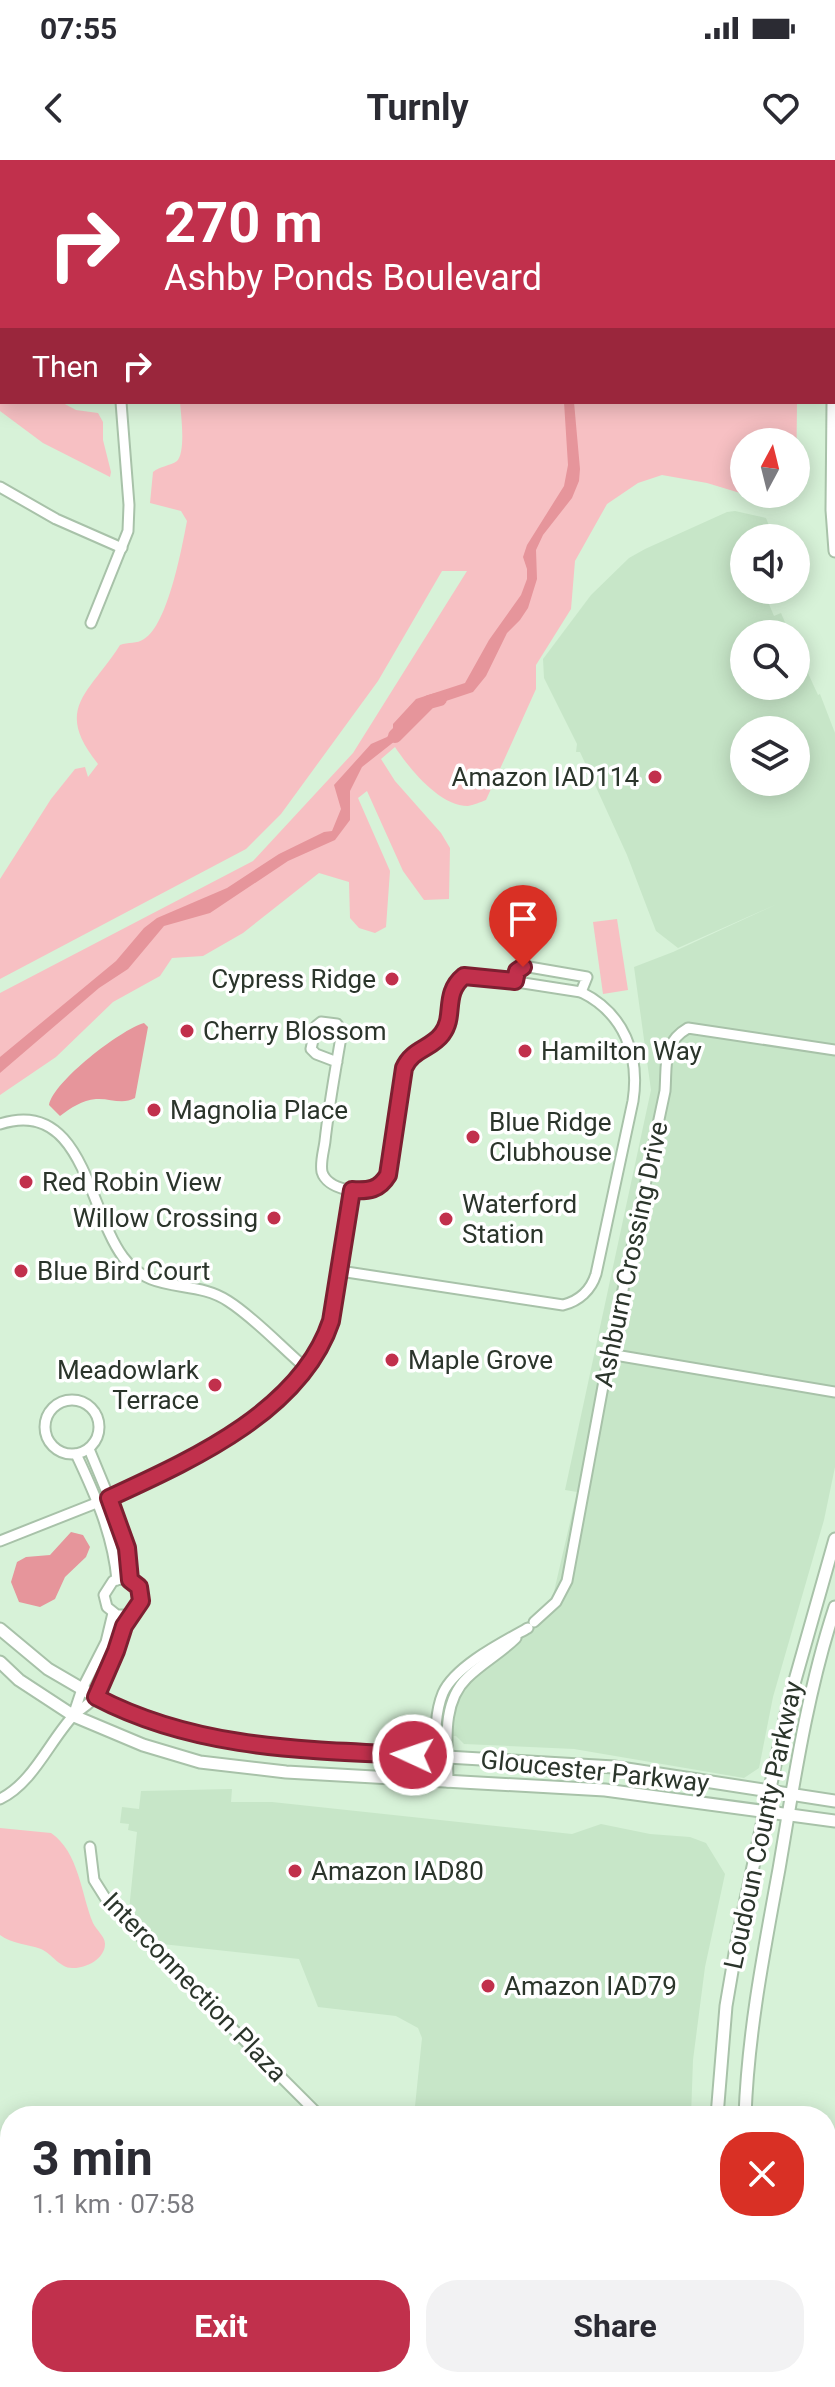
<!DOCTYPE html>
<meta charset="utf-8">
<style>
:root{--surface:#fff;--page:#f2f2f3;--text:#2b2b33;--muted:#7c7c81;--accent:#c1304c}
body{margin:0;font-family:Roboto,sans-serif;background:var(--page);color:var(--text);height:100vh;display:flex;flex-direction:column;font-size:30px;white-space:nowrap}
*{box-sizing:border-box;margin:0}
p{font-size:26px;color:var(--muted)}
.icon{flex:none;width:44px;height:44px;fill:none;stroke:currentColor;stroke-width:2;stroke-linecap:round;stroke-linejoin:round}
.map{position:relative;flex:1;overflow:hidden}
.details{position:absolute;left:0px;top:1946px;width:836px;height:282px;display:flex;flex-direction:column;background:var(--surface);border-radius:32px 32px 0 0;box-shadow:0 4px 20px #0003}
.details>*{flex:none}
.hud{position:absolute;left:0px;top:0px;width:836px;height:244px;box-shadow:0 4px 20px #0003;background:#c1304c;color:#fff;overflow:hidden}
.needle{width:52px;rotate:7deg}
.controls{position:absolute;left:730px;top:268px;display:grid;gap:16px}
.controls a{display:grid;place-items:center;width:80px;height:80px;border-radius:50%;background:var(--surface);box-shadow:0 4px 20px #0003;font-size:40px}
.pin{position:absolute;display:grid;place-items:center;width:68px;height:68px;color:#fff;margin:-82px -34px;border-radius:50% 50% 50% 0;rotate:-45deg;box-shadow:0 0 8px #0007}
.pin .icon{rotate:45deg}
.me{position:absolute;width:88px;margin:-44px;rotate:273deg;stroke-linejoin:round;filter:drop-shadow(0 0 6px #0008)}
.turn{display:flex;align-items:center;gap:28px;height:168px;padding:0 32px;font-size:36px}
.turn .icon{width:104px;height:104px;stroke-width:2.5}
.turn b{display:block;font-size:56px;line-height:68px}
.then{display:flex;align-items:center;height:76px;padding:0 32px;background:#0003;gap:16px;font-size:30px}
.round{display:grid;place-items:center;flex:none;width:84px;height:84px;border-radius:32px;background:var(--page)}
.headline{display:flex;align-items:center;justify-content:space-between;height:136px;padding:0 32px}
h1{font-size:48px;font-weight:700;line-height:60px}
.button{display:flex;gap:16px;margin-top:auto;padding:16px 32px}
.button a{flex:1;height:92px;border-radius:32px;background:var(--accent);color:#fff;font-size:32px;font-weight:700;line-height:92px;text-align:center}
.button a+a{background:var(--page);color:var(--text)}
.status{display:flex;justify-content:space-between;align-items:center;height:56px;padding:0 40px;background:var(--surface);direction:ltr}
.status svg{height:22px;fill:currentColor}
header{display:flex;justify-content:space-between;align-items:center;height:104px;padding:0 32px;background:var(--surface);font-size:36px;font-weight:700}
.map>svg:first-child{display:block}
.built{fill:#c7e6c8;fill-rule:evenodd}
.green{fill:#f7c0c3;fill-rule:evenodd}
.water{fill:#e6959b}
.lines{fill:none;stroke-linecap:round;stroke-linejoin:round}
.stream{stroke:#e6959b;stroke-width:2}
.river{stroke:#e6959b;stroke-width:14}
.minor-casing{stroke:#a8c2a9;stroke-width:13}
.major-casing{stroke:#a8c2a9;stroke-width:15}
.minor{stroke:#fff;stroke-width:9}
.major{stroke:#fff;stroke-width:11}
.route-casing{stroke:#7d1f31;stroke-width:20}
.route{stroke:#c1304c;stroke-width:14}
.poi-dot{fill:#c1304c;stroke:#fff;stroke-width:3}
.labels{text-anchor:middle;stroke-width:7;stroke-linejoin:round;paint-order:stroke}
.poi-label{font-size:26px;fill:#2b352b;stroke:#fff;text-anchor:start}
.street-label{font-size:26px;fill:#2b352b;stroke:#fff}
</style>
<div class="status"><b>07:55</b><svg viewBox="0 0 49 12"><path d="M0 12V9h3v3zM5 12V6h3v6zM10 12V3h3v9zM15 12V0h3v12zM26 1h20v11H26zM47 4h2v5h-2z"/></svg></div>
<header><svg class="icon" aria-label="back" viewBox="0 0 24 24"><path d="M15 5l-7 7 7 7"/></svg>Turnly<svg class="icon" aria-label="heart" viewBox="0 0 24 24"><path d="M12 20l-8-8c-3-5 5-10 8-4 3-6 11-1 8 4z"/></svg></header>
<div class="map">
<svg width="835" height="2227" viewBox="0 0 835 2227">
<rect width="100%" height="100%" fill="#d7f2d8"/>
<g class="built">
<path d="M735 351 766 358 774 378H744V430H763L774 456 781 453 790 474H744V526H796V487L818 535 820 534 835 573V1307L824 1360 773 1537 759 1608 744 1618 574 1589 464 1584 456 1576H446L452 1534 550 1449 577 1332 565 1330 651 930 634 807 673 792 777 744 678 788 656 771 627 695 580 592H576L577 584 544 518 543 499 591 435 629 398 645 389 727 352ZM744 570H796V622H744Z"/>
<polygon points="232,1629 231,1642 272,1642 572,1674 601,1664 650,1674 690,1677 706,1683 725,1714 705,1807 693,1900 691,1956 414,1956 422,1878 418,1868 396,1856 318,1847 299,1799 162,1784 129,1750 137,1672 128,1670 129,1664 120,1663 122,1647 139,1649 141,1631"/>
<polygon points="0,2031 10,2041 10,2218 186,2218 195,2227 0,2227"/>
<polygon points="279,2218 570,2218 579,2227 269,2227 266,2224 269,2221 274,2223"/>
</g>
<g class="green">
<polygon points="0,0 549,0 555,2 2,2 2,5"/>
<polygon points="0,170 2,242 61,242 76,250 98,253 103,262 103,280 111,312 110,317 43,283 0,251"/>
<path d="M180 242H797L796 336 773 343 707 323 662 315 638 323 607 344 575 401 571 449 536 505V529L486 640C481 642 473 645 468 646 439 646 409 608 395 587L381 599 395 621 441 673 450 688 449 739 424 740 403 711 367 631 358 638 390 711 386 767 375 773 359 768 350 758 349 722 319 713 243 773 203 796 172 798 160 816 113 842 56 897 0 935V833L253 701 353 593 467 411H442L378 521 281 654 246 689 0 819V719L51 639 75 609 85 607 88 617 98 604C53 548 89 534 120 485 128 482 137 484 144 479 168 465 182 387 187 361L181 351 150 343 153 312C160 306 170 306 177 301 186 292 181 255 180 242ZM744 282H796V334H744Z"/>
<polygon points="617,759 628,830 603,834 593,762"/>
<path d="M0 1668 51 1673C79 1692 81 1734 93 1763 96 1770 105 1776 105 1784 105 1799 85 1809 72 1808 60 1808 52 1794 41 1789 27 1784 12 1784 0 1775Z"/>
</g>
<g class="water">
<polygon points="564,242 574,242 580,309 579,321 572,338 543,375 536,390 537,419 528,448 520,460 507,473 486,516 473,532 422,549 395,581 362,607 350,631 350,660 335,680 288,701 210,753 164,766 128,809 99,828 0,913 0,897 116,801 144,768 157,758 227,728 279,694 324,672 332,671 341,649 334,625 371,584 387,577 393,570 393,564 416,539 465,523 489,480 521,435 527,419 527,409 523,397 527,385 564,326 568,305"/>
<path d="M144 863 148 867 135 938C122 945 110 938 96 939 82 940 71 948 60 956L49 945C54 921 120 870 144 863Z"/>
<polygon points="71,1372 83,1375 90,1387 86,1397 65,1417 55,1439 40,1447 19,1442 11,1422 17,1402 26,1397 50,1395"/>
</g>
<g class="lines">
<g class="stream">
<polyline points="358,0 359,2"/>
<polyline points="780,0 781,2"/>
<polyline points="826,2217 835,2218"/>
</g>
<polyline class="river" points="395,576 429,542 440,539"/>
<defs>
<g id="minor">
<polyline points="0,68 2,69"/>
<polyline points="0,327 56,359 122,388"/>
<polyline points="91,463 128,371 129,345 121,242"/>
<path d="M337 902 316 894 311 889 316 866 321 862 337 864 342 871C336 907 329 944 325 981 324 990 320 1002 322 1012 327 1029 361 1036 376 1028 382 1025 384 1021 388 1015L404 908C412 889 430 890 442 874 451 862 451 839 454 824L464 816 472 815 581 832 587 817 529 807 517 811 515 821"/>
<path d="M0 964C83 937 88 1050 123 1097 152 1136 193 1118 228 1141 255 1158 282 1188 307 1209"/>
<path d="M340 1111 563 1145C579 1141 591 1130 596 1114L633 941C640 895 624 853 581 832"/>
<polyline points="609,1194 835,1232"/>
<circle cx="72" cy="1267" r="27"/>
<polyline points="89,1289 120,1364 127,1388 130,1420"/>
<path d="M76 1294C95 1334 113 1375 117 1420"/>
<polyline points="0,1381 109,1338 177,1306 230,1274 287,1230 316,1196 331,1161 352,1030"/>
<path d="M534 1462 556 1442 567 1421 606 1210 665 931C667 903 662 883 688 868L835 890"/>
<polyline points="74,1553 82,1529 106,1482 113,1453"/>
<path d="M436 1621C437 1593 432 1559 443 1533 455 1506 503 1482 528 1468"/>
<path d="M448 1622C448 1588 440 1544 467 1518 482 1503 501 1493 516 1478"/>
<path d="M0 1639C33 1623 49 1582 73 1556 80 1549 91 1544 96 1535 110 1515 115 1489 124 1466 130 1453 152 1441 136 1424 130 1418 121 1418 113 1421L104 1435 107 1447 117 1455H131"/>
<polyline points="90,1687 94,1720 111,1747 320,1956"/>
<polyline points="826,2080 835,2079"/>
</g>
<g id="major">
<polyline points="833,2 833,0"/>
<polyline points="833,242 832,350 835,391"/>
<polyline points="0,1469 48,1509 96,1537 156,1563 202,1577 262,1586 614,1607 835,1641"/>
<polyline points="0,1502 19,1520 74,1556 143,1585 200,1602 286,1612 605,1630 835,1661"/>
<polyline points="717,1956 726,1846 738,1776 788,1545 835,1379"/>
<path d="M745 1956C748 1872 764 1791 779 1709 794 1621 807 1532 835 1447"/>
<polyline points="740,2218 742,2227"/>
<polyline points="770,2218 772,2227"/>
</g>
</defs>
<use href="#minor" class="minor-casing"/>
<use href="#major" class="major-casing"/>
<use href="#minor" class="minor"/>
<use href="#major" class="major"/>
</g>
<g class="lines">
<defs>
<path id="route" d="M413 1595C303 1590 195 1589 96 1537L116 1491 124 1466 141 1441 139 1427 130 1420 127 1388 109 1338C189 1301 301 1252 331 1161L352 1030C369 1031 379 1030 388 1015L404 908C412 889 431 889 442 874 456 856 442 834 464 816L515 821 517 811 523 807"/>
</defs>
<use href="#route" class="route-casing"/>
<use href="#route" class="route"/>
</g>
<g class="poi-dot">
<circle cx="655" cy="617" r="8"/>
<circle cx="392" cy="819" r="8"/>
<circle cx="187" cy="871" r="8"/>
<circle cx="525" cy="891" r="8"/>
<circle cx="154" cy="950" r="8"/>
<circle cx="473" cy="977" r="8"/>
<circle cx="26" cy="1022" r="8"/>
<circle cx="274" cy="1058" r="8"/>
<circle cx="446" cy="1059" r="8"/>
<circle cx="21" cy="1111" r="8"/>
<circle cx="392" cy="1200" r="8"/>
<circle cx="215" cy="1225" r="8"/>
<circle cx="295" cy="1711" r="8"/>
<circle cx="488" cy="1826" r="8"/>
</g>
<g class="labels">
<g class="poi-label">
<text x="639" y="626" text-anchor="end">Amazon IAD114</text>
<text x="376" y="828" text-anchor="end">Cypress Ridge</text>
<text x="203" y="880">Cherry Blossom</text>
<text x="541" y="900">Hamilton Way</text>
<text x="170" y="959">Magnolia Place</text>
<text x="489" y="971">Blue Ridge<tspan x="489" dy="30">Clubhouse</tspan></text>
<text x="42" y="1031">Red Robin View</text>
<text x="462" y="1053">Waterford<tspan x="462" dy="30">Station</tspan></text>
<text x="258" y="1067" text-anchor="end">Willow Crossing</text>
<text x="37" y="1120">Blue Bird Court</text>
<text x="408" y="1209">Maple Grove</text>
<text x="199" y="1219" text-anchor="end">Meadowlark<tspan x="199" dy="30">Terrace</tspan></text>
<text x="311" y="1720">Amazon IAD80</text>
<text x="504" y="1835">Amazon IAD79</text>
</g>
<g class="street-label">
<text transform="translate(631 1094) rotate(-78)" y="9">Ashburn Crossing Drive</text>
<text transform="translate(595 1611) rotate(6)" y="9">Gloucester Parkway</text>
<text transform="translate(763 1665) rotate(-78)" y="9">Loudoun County Parkway</text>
<text transform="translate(195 1827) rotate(46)" y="9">Interconnection Plaza</text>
</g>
</g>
</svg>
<div class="controls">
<a><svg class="needle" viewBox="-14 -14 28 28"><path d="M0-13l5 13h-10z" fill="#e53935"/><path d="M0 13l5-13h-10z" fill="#7c7c81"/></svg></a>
<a><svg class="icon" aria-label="sound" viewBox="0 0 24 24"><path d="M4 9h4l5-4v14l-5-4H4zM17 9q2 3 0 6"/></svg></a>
<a><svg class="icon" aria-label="search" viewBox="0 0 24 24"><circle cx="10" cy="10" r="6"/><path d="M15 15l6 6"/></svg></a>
<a><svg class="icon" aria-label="layers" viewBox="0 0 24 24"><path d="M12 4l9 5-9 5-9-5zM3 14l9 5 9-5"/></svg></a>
</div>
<div class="pin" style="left:523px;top:807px;background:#d93025"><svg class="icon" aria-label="arrive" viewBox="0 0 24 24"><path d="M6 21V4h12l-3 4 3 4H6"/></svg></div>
<svg class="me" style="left:413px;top:1595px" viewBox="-20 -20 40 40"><circle r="17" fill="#c1304c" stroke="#fff" stroke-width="3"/><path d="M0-11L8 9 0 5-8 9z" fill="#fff"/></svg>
<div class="hud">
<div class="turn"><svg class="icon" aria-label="right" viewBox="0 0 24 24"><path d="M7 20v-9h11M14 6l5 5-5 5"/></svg><div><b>270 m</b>Ashby Ponds Boulevard</div></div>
<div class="then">Then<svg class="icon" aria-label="right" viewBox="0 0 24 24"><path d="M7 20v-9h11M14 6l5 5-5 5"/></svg></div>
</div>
<section class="details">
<div class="headline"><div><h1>3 min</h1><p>1.1 km · 07:58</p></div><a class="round" style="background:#d93025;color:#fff"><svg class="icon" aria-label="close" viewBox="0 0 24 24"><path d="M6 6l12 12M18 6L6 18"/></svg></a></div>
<div class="button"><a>Exit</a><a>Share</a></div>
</section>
</div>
